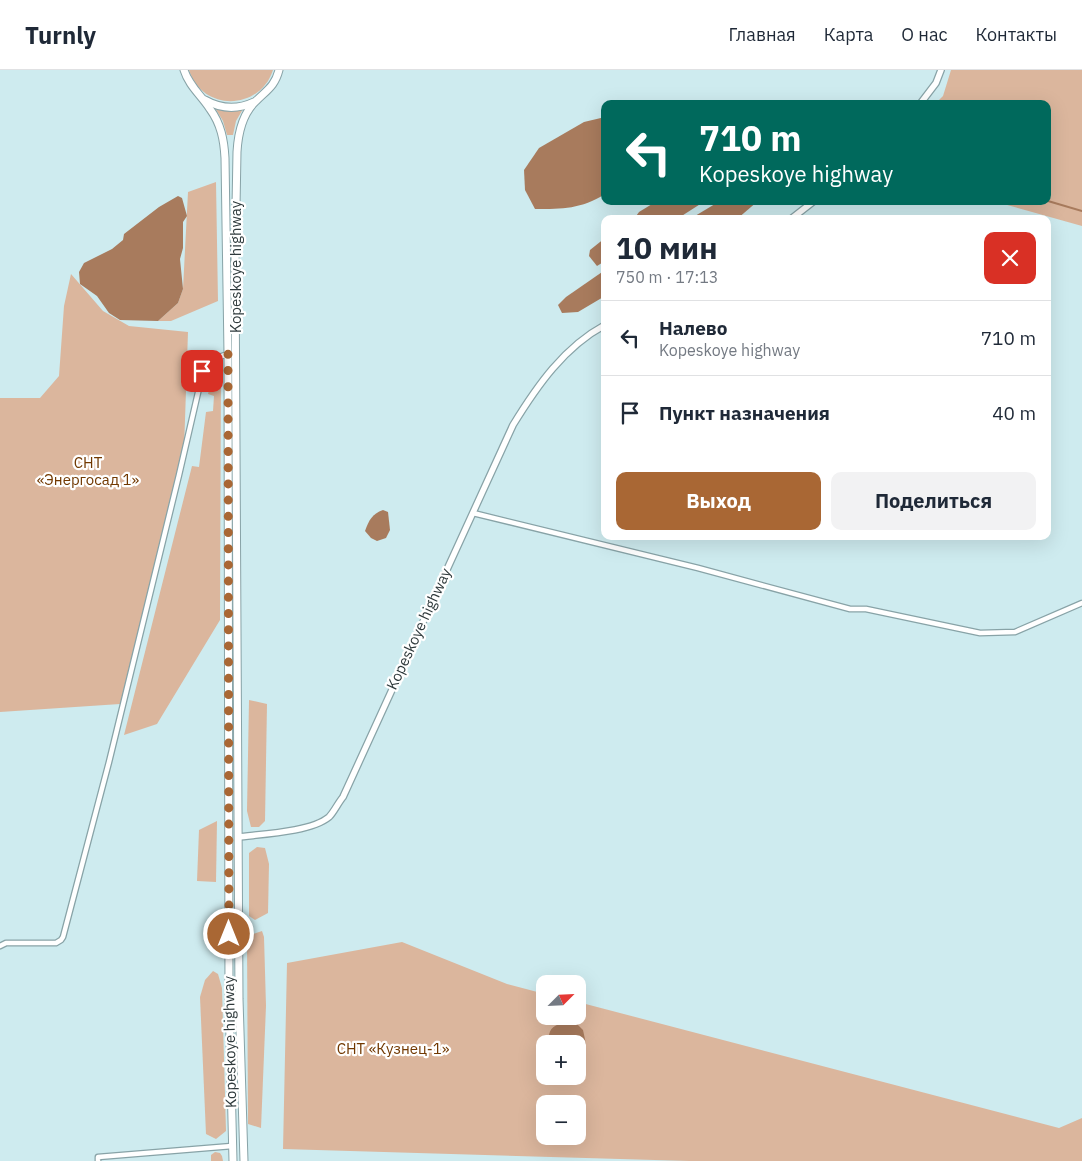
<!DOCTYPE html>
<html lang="ru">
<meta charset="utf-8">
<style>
:root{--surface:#fff;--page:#f2f2f3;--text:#1f2937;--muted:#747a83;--line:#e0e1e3;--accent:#a96734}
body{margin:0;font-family:"IBM Plex Sans",sans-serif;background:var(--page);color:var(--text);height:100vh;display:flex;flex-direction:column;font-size:19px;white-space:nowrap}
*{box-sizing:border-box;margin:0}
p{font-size:16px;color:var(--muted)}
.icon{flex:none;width:28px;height:28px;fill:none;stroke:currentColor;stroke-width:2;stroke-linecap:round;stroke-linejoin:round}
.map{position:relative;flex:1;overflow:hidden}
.panel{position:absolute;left:601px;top:145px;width:450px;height:325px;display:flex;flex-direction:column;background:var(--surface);border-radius:10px;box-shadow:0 5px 20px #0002}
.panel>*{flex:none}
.top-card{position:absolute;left:601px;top:30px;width:450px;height:105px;border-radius:10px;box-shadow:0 5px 20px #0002;background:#00695c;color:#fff;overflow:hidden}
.needle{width:32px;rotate:66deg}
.buttons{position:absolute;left:536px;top:905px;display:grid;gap:10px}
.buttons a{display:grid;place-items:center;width:50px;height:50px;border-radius:10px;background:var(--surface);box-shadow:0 5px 20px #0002;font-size:25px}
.pin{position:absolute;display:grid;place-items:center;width:42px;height:42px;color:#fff;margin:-21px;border-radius:10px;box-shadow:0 2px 8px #0006}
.me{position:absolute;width:55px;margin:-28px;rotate:0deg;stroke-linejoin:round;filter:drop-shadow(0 0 4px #0008)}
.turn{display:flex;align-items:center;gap:18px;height:105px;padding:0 15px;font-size:22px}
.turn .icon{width:65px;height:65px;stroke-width:2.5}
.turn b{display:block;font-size:35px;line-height:42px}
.round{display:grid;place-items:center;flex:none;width:52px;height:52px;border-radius:10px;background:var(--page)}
.headline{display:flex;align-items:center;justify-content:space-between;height:85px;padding:0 15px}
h1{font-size:30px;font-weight:700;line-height:38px}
.action{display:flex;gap:10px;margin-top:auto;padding:10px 15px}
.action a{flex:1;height:58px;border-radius:10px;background:var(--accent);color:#fff;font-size:20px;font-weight:700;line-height:58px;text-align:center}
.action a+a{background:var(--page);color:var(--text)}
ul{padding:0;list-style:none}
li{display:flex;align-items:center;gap:15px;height:75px;padding:0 15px;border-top:1px solid var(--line)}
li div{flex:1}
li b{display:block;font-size:19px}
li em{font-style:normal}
header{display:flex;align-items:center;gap:30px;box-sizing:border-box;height:70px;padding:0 25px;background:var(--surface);border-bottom:1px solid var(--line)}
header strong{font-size:24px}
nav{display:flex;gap:28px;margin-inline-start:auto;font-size:18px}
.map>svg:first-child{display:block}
.green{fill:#dbb69d;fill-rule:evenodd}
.water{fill:#a87b5d}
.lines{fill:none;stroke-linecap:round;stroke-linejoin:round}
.stream{stroke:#a87b5d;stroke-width:2}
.minor-casing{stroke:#88a3a7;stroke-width:7}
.tertiary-casing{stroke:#88a3a7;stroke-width:8}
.primary-casing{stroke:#88a3a7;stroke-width:9}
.minor{stroke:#fff;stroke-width:4.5}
.tertiary{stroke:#fff;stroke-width:5.5}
.primary{stroke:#fff;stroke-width:7}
.route{stroke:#a96734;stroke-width:9;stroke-dasharray:0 16.2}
.labels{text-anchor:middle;stroke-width:4.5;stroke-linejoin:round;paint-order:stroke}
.street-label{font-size:15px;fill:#2f3a3c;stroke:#fff}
.park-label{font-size:15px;fill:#713800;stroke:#fff}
</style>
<header>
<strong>Turnly</strong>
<nav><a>Главная</a><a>Карта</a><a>О нас</a><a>Контакты</a></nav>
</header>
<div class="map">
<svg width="1082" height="1091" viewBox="0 0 1082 1091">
<rect width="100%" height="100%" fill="#ceebef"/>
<g class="green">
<path d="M189 0H273C260 41 202 42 189 0Z"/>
<polygon points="951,0 1082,0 1082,156 993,131 1048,131 1048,34 935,34 943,26"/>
<polygon points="215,38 228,41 243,39 236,51 233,65 227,65 223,51"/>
<polygon points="216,112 218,231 171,251 158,251 178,233 183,219 188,122"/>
<polygon points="71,204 103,241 129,256 188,262 184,379 120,634 0,642 0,328 40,328 59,306 64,236"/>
<path d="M221 297 220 550 157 654 124 665 192 396 199 397 206 342 213 341 214 326 208 324C211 315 212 301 221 297Z"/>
<polygon points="249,630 267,634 265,751 259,757 251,757 247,741"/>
<polygon points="217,751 216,812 197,811 199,760"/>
<polygon points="257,777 265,778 269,794 268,843 255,850 249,846 249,783"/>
<polygon points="262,861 264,867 266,936 261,1058 248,1054 247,866"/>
<path d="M402 872 507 914 545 924V946H578V932L1059 1058 1082 1048V1091H689L283 1079 287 893ZM545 974H578V1006H545ZM545 1034H578V1066H545Z"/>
<polygon points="213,901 218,904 222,918 226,1061 216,1069 206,1064 200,927 205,910"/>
<polygon points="215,1082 220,1083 222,1086 223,1091 211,1091 211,1085"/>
</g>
<g class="water">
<path d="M605 47V124C581 139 563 139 535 139L525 120 524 100 539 78 584 52Z"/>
<polygon points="178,126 182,128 187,146 183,152 183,178 180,189 183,219 178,233 158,251 120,250 109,243 97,226 80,214 79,202 84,193 112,179 123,170 124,164 159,137"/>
<polygon points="657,131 705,131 677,149 634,149 639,142"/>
<polygon points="720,131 758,131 737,149 690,149"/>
<polygon points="605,168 605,191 597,196 589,186 590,180"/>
<polygon points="605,200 605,226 578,242 562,243 558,235 566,227"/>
<path d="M383 440 388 442 390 460 386 468 377 471 371 468 365 461C369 450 372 444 383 440Z"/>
<path d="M560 954H577L583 960 586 974 582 979 578 981V974H549C548 964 549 957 560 954Z"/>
</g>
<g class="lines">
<polyline class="stream" points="1048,131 1082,141"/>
<defs>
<g id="minor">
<polyline points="473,443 698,498 850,539 866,539 980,563 1015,562 1082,533"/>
<polyline points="0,876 6,873 56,873 61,870 63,867 109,692 179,405 203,301 213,289 228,284"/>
<polyline points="98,1091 98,1087 232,1076"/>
</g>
<g id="tertiary">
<polyline points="920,34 936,13 941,0"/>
<polyline points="791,149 814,131"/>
<path d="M238 767C262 764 311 762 329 747 334 742 338 733 343 727L513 355C537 316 564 277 605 255"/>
</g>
<g id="primary">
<path d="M184 0C189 16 201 25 210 39 221 54 224 70 225 88L228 284 229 929 233 1091"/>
<path d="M205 30C221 39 237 40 254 32"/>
<path d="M244 1091 239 929 235 192 237 82C238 64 242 44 256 31 267 20 275 16 279 0"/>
</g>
</defs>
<use href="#minor" class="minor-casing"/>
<use href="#tertiary" class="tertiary-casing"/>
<use href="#primary" class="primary-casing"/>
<use href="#minor" class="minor"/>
<use href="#tertiary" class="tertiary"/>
<use href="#primary" class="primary"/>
</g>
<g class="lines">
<polyline class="route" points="202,301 213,289 228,284 229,864"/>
</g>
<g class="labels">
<g class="street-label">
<text transform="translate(236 197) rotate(-90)" y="5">Kopeskoye highway</text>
<text transform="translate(419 559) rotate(-65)" y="5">Kopeskoye highway</text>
<text transform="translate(230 972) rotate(-91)" y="5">Kopeskoye highway</text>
</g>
<g class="park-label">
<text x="88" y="398">СНТ<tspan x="88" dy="17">«Энергосад 1»</tspan></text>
<text x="393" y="984">СНТ «Кузнец-1»</text>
</g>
</g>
</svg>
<div class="buttons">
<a><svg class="needle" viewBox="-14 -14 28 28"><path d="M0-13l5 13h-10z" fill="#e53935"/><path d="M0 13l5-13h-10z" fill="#747a83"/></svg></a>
<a>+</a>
<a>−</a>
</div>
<div class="pin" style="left:202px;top:301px;background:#d93025"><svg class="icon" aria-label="arrive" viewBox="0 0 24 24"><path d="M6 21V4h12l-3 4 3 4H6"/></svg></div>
<svg class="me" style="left:229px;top:864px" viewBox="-20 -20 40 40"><circle r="17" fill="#a96734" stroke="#fff" stroke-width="3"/><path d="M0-11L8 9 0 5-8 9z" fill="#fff"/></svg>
<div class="top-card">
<div class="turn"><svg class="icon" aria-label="left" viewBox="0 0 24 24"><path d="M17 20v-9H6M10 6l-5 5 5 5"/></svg><div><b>710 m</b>Kopeskoye highway</div></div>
</div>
<section class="panel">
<div class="headline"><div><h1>10 мин</h1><p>750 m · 17:13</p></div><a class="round" style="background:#d93025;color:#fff"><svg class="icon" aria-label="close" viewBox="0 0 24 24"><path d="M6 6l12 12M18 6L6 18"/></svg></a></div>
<ul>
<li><svg class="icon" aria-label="left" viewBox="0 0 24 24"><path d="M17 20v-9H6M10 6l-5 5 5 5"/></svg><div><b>Налево</b><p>Kopeskoye highway</p></div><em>710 m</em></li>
<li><svg class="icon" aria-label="arrive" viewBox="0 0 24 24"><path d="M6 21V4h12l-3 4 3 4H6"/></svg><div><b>Пункт назначения</b></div><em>40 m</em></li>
</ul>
<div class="action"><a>Выход</a><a>Поделиться</a></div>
</section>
</div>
